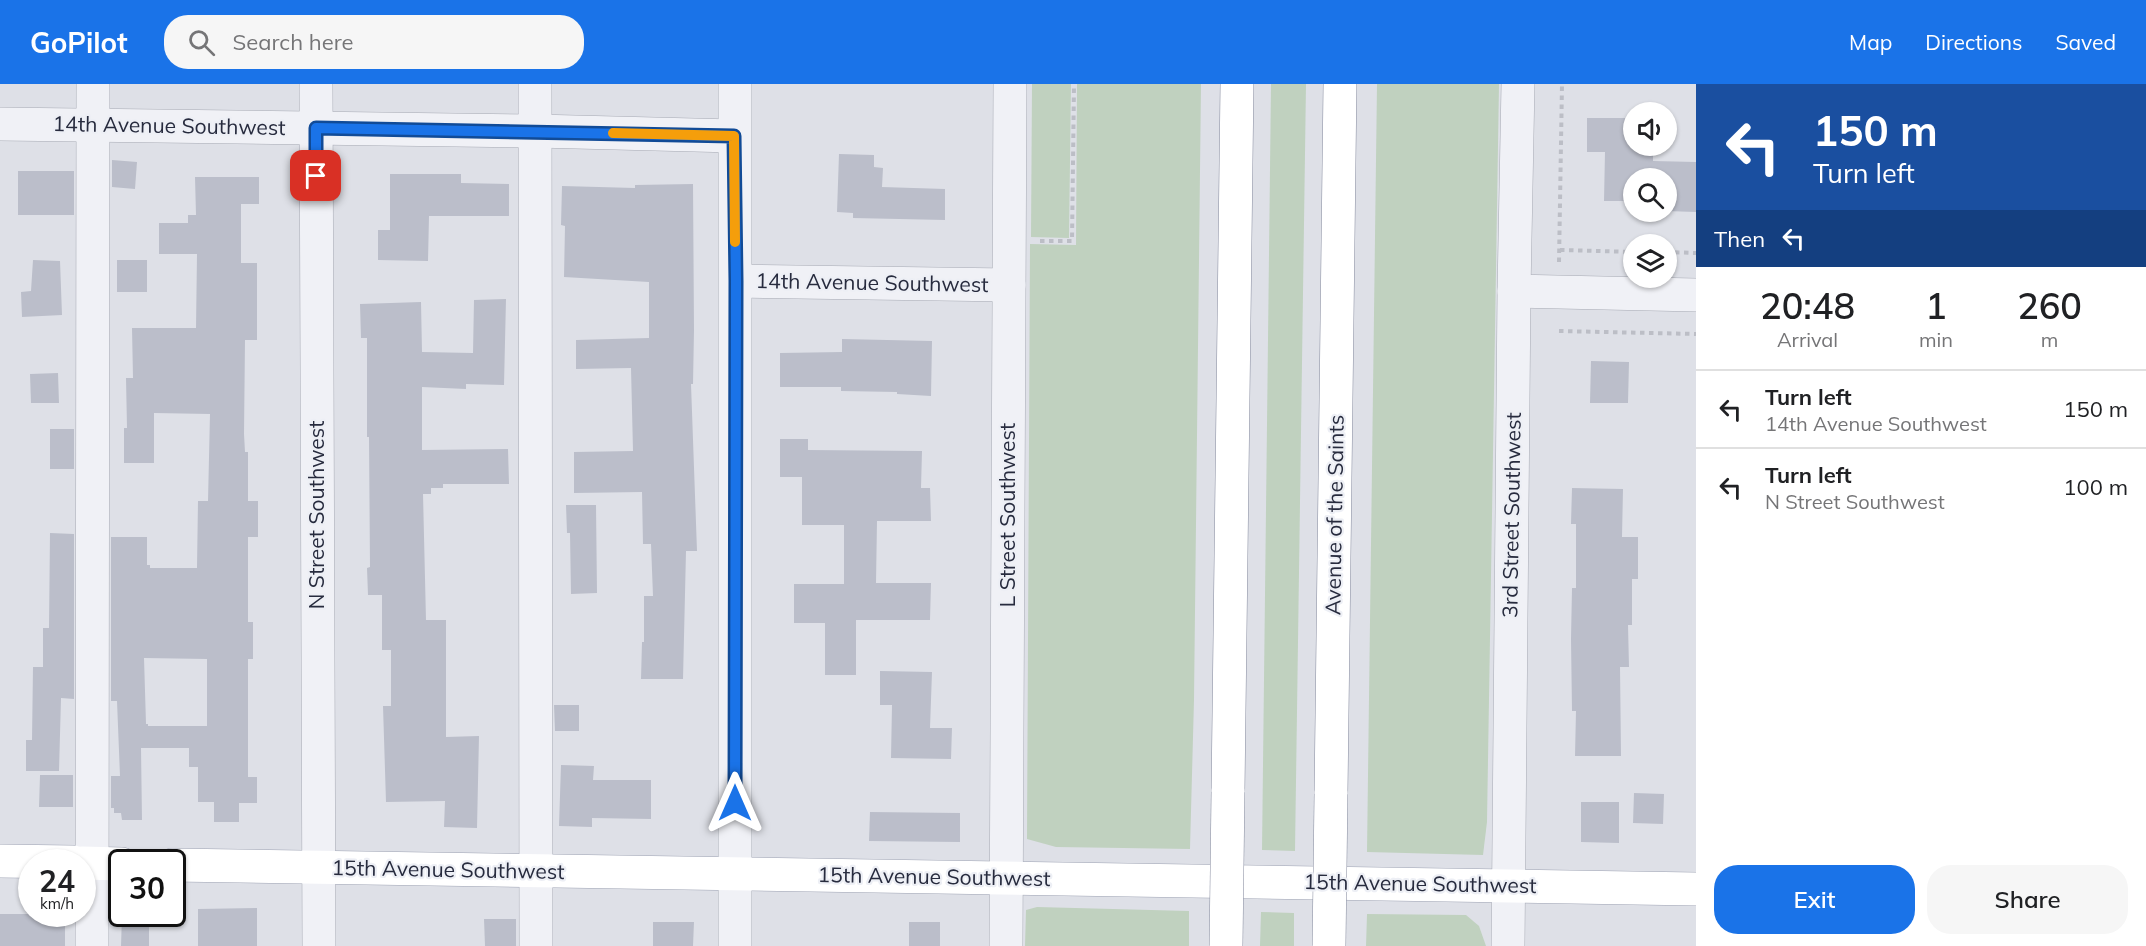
<!DOCTYPE html>
<style>
:root{--surface:#fff;--page:#f6f6f6;--text:#202124;--muted:#757577;--line:#e0e0e0;--accent:#1a73e8}
body{margin:0;font-family:Mulish,sans-serif;background:var(--page);color:var(--text);height:100vh;display:flex;flex-direction:column;font-size:22px;white-space:nowrap}
*{box-sizing:border-box;margin:0}
p{font-size:20px;color:var(--muted)}
.icon{flex:none;width:33px;height:33px;fill:none;stroke:currentColor;stroke-width:2;stroke-linecap:round;stroke-linejoin:round}
.map{position:relative;flex:1;overflow:hidden}
.panel{display:flex;flex-direction:column;background:var(--surface);width:450px}
.panel>*{flex:none}
.top-card{background:#1a4fa0;color:#fff;overflow:hidden}
.fabs{position:absolute;left:1623px;top:18px;display:grid;gap:12px}
.fabs a{display:grid;place-items:center;width:54px;height:54px;border-radius:50%;background:var(--surface);box-shadow:0 2px 4px #0004;font-size:30px}
.speed{position:absolute;left:18px;top:765px;display:flex;gap:12px;font-size:30px;font-weight:700;text-align:center}
.speed>*{display:grid;place-content:center;width:78px;height:78px;border-radius:50%;background:var(--surface);box-shadow:0 2px 4px #0004;line-height:1}
.speed small{font-size:15px;font-weight:400}
.speed .limit{border:3px solid #111;border-radius:9px;background:#fff;color:#111}
.pin{position:absolute;display:grid;place-items:center;width:51px;height:51px;color:#fff;margin:-26px;border-radius:12px;box-shadow:0 3px 9px #0006}
.me{position:absolute;width:66px;margin:-33px;rotate:0deg;stroke-linejoin:round;filter:drop-shadow(0 0 4px #0008)}
.turn{display:flex;align-items:center;gap:21px;height:126px;padding:0 18px;font-size:27px}
.turn .icon{width:78px;height:78px;stroke-width:2.5}
.turn b{display:block;font-size:42px;line-height:51px}
.then{display:flex;align-items:center;height:57px;padding:0 18px;background:#0003;gap:12px;font-size:22px}
.eta{display:flex;justify-content:space-evenly;align-items:center;height:102px;text-align:center}
.eta b{font-size:36px;font-weight:600;line-height:42px}
.button{display:flex;gap:12px;margin-top:auto;padding:12px 18px}
.button a{flex:1;height:69px;border-radius:24px;background:var(--accent);color:#fff;font-size:24px;font-weight:600;line-height:69px;text-align:center}
.button a+a{background:var(--page);color:var(--text)}
ul{padding:0;list-style:none}
li{display:flex;align-items:center;gap:18px;height:78px;padding:0 18px;border-top:2px solid var(--line)}
li div{flex:1}
li b{display:block;font-size:22px}
li em{font-style:normal}
header{display:flex;align-items:center;gap:36px;box-sizing:border-box;height:84px;padding:0 30px;background:var(--accent);color:#fff}
header strong{font-size:28px}
nav{display:flex;gap:33px;margin-inline-start:auto;font-size:21px}
.search{width:420px;height:54px;background:var(--page);display:flex;align-items:center;gap:15px;box-sizing:border-box;padding:0 21px;border-radius:24px;color:var(--muted);font-size:22px}
main{display:flex;flex:1;min-height:0}
.map>svg:first-child{display:block}
.green{fill:#c0d1bf}
.building{fill:#bbbeca;fill-rule:evenodd}
.lines{fill:none;stroke-linecap:round;stroke-linejoin:round}
.minor-casing{stroke:#a7aab4;stroke-width:34}
.major-casing{stroke:#9da2b3;stroke-width:34}
.highway-casing{stroke:#858a9e;stroke-width:34}
.path{stroke:#bcbec6;stroke-width:4;stroke-dasharray:4.5 4.5;stroke-linecap:butt}
.minor{stroke:#f0f1f6;stroke-width:33}
.major{stroke:#fff;stroke-width:33}
.highway{stroke:#fff;stroke-width:33}
.highway-bridge-casing{stroke:#858a9e;stroke-width:34;stroke-linecap:butt}
.highway-bridge{stroke:#fff;stroke-width:33}
.route-casing{stroke:#114b97;stroke-width:15}
.route{stroke:#1a73e8;stroke-width:10}
.slow{stroke:#f59e0b;stroke-width:10}
.labels{text-anchor:middle;stroke-width:4.5;stroke-linejoin:round;paint-order:stroke}
.street-label{font-size:21px;fill:#272b3e;stroke:#edeff5}
</style>
<header>
<strong>GoPilot</strong>
<div class="search"><svg class="icon" aria-label="search" viewBox="0 0 24 24"><circle cx="10" cy="10" r="6"/><path d="M15 15l6 6"/></svg>Search here</div>
<nav><a>Map</a><a>Directions</a><a>Saved</a></nav>
</header>
<main>
<div class="map">
<svg width="1696" height="862" viewBox="0 0 1696 862">
<rect width="100%" height="100%" fill="#dee0e7"/>
<g class="green">
<polygon points="1032,0 1071,0 1069,154 1031,153"/>
<polygon points="1077,0 1201,0 1194,616 1190,765 1056,763 1027,755 1030,160 1076,161"/>
<polygon points="1271,0 1306,0 1295,767 1262,766"/>
<polygon points="1377,0 1499,0 1487,738 1483,771 1367,768"/>
<polygon points="1037,823 1189,827 1189,862 1025,862 1026,826"/>
<polygon points="1261,828 1294,829 1294,862 1260,862"/>
<polygon points="1367,830 1466,831 1479,842 1486,862 1366,862"/>
</g>
<g class="building">
<polygon points="1587,34 1631,34 1631,45 1634,45 1634,62 1653,62 1653,77 1696,78 1696,128 1666,127 1666,94 1634,94 1634,123 1629,123 1624,117 1604,117 1605,68 1587,68"/>
<polygon points="839,70 874,71 874,83 883,84 882,103 945,105 945,136 853,134 853,129 837,128"/>
<polygon points="112,76 137,78 135,105 112,103"/>
<rect x="18" y="87" width="56" height="44"/>
<polygon points="390,90 461,90 461,99 509,100 509,132 429,132 428,177 378,176 378,146 390,146"/>
<path d="M195 93H259V120H241V179H257V256H245L244 350 245 368H248V417H258V453H248V538H253V575H248V693H257V719H239V738H214V718H198V683H189V664H141L142 736H122L121 729H114V724H111V692H120L117 617H111V453H147V481H150V484H197L198 417H208L210 330 154 329V379H124V344H127L126 294H133L132 244H196L197 170H159V139H188V131H196ZM144 574 207 575V642H148V640H146Z"/>
<polygon points="693,100 694,246 693,300 691,300 697,467 686,467 683,595 641,595 642,558 644,558 644,512 653,512 651,460 643,460 642,408 574,409 574,368 633,367 631,284 576,285 576,256 649,254 649,198 564,193 565,142 561,141 562,102 635,104 635,101"/>
<polygon points="33,176 60,177 62,231 22,233 21,208 31,207"/>
<rect x="117" y="176" width="30" height="32"/>
<polygon points="506,215 504,301 466,300 466,305 422,303 422,366 508,365 509,400 443,400 443,404 431,404 431,410 423,410 426,536 446,536 446,653 479,652 477,744 444,743 445,717 386,718 383,622 391,622 391,566 382,566 382,511 368,511 367,484 370,483 369,353 367,353 367,254 361,254 360,220 421,218 422,268 473,269 474,216"/>
<polygon points="842,255 932,257 931,312 897,310 897,308 841,307 841,303 780,303 780,269 842,268"/>
<polygon points="1591,277 1629,278 1628,319 1590,319"/>
<polygon points="58,289 59,319 31,319 30,290"/>
<rect x="50" y="345" width="24" height="40"/>
<polygon points="780,355 808,355 808,366 922,367 921,404 930,404 931,437 877,437 876,499 931,499 930,536 856,536 856,591 825,591 825,539 794,539 794,500 844,500 844,441 802,441 802,393 780,393"/>
<polygon points="1572,404 1623,405 1622,453 1638,453 1638,495 1632,495 1632,541 1628,541 1629,583 1620,583 1621,672 1575,672 1576,627 1572,627 1571,555 1572,504 1576,504 1576,440 1571,440"/>
<polygon points="566,421 596,421 597,509 571,510 570,449 567,449"/>
<polygon points="50,449 74,450 74,615 61,614 59,687 26,687 26,656 32,656 33,583 43,583 43,544 49,544"/>
<polygon points="880,587 932,588 930,644 952,644 951,675 891,674 892,621 880,621"/>
<polygon points="554,621 579,621 579,647 555,647"/>
<polygon points="561,681 594,682 593,696 651,696 651,735 592,734 592,743 559,742"/>
<polygon points="40,691 73,691 73,723 39,723"/>
<polygon points="1634,709 1664,710 1663,740 1633,739"/>
<polygon points="1581,718 1619,718 1619,759 1581,758"/>
<polygon points="870,728 960,729 960,758 869,757"/>
<polygon points="257,824 257,862 198,862 198,825"/>
<rect x="0" y="830" width="65" height="32"/>
<polygon points="122,830 149,830 149,862 121,862"/>
<polygon points="484,835 516,835 516,862 485,862"/>
<polygon points="653,838 694,838 693,862 653,862"/>
<rect x="909" y="838" width="31" height="24"/>
</g>
<g class="lines">
<defs>
<g id="minor">
<polyline points="316,0 319,862"/>
<polyline points="535,0 536,862"/>
<polyline points="735,0 735,862"/>
<polyline points="0,40 536,47 734,52"/>
<polyline points="736,197 1009,201"/>
<polyline points="1514,207 1696,211"/>
<polyline points="92,862 93,0"/>
<polyline points="1006,862 1010,0"/>
<polyline points="1508,862 1514,207 1518,0"/>
</g>
<g id="major">
<polyline points="0,777 73,778"/>
<polyline points="82,779 122,780"/>
<polyline points="172,781 1696,805"/>
</g>
<g id="highway">
<polyline points="1228,708 1237,0"/>
<polyline points="1331,710 1340,0"/>
</g>
</defs>
<use href="#minor" class="minor-casing"/>
<use href="#major" class="major-casing"/>
<use href="#highway" class="highway-casing"/>
<g class="path">
<polyline points="1040,157 1072,157 1074,0"/>
<polyline points="1560,166 1634,168"/>
<polyline points="1666,168 1696,169"/>
<polyline points="1559,178 1562,0"/>
<polyline points="1559,247 1696,250"/>
</g>
<use href="#minor" class="minor"/>
<use href="#major" class="major"/>
<use href="#highway" class="highway"/>
<defs>
<g id="highway-bridge">
<polyline points="1226,862 1228,708"/>
<polyline points="1329,862 1331,710"/>
</g>
</defs>
<use href="#highway-bridge" class="highway-bridge-casing"/>
<use href="#highway-bridge" class="highway-bridge"/>
</g>
<g class="lines">
<defs>
<polyline id="route" points="316,92 316,44 734,52 736,197 735,719"/>
</defs>
<use href="#route" class="route-casing"/>
<use href="#route" class="route"/>
<polyline class="slow" points="613,49 734,52 735,158"/>
</g>
<g class="labels">
<g class="street-label">
<text transform="translate(169 42) rotate(1)" y="7">14th Avenue Southwest</text>
<text transform="translate(872 199) rotate(1)" y="7">14th Avenue Southwest</text>
<text transform="translate(317 431) rotate(-90)" y="7">N Street Southwest</text>
<text transform="translate(1008 431) rotate(-90)" y="7">L Street Southwest</text>
<text transform="translate(1335 431) rotate(-89)" y="7">Avenue of the Saints</text>
<text transform="translate(1512 431) rotate(-89)" y="7">3rd Street Southwest</text>
<text transform="translate(448 786) rotate(1)" y="7">15th Avenue Southwest</text>
<text transform="translate(934 793) rotate(1)" y="7">15th Avenue Southwest</text>
<text transform="translate(1420 800) rotate(1)" y="7">15th Avenue Southwest</text>
</g>
</g>
</svg>
<div class="fabs">
<a><svg class="icon" aria-label="sound" viewBox="0 0 24 24"><path d="M4 9h4l5-4v14l-5-4H4zM17 9q2 3 0 6"/></svg></a>
<a><svg class="icon" aria-label="search" viewBox="0 0 24 24"><circle cx="10" cy="10" r="6"/><path d="M15 15l6 6"/></svg></a>
<a><svg class="icon" aria-label="layers" viewBox="0 0 24 24"><path d="M12 4l9 5-9 5-9-5zM3 14l9 5 9-5"/></svg></a>
</div>
<div class="speed"><div>24<small>km/h</small></div><div class="limit">30</div></div>
<div class="pin" style="left:316px;top:92px;background:#d93025"><svg class="icon" aria-label="arrive" viewBox="0 0 24 24"><path d="M6 21V4h12l-3 4 3 4H6"/></svg></div>
<svg class="me" style="left:735px;top:719px" viewBox="-20 -20 40 40"><path d="M0-17L14 15 0 8-14 15z" fill="#1a73e8" stroke="#fff" stroke-width="4"/></svg>
</div>
<section class="panel">
<div class="top-card">
<div class="turn"><svg class="icon" aria-label="left" viewBox="0 0 24 24"><path d="M17 20v-9H6M10 6l-5 5 5 5"/></svg><div><b>150 m</b>Turn left</div></div>
<div class="then">Then<svg class="icon" aria-label="left" viewBox="0 0 24 24"><path d="M17 20v-9H6M10 6l-5 5 5 5"/></svg></div>
</div>
<div class="eta">
<div><b>20:48</b><p>Arrival</p></div>
<div><b>1</b><p>min</p></div>
<div><b>260</b><p>m</p></div>
</div>
<ul>
<li><svg class="icon" aria-label="left" viewBox="0 0 24 24"><path d="M17 20v-9H6M10 6l-5 5 5 5"/></svg><div><b>Turn left</b><p>14th Avenue Southwest</p></div><em>150 m</em></li>
<li><svg class="icon" aria-label="left" viewBox="0 0 24 24"><path d="M17 20v-9H6M10 6l-5 5 5 5"/></svg><div><b>Turn left</b><p>N Street Southwest</p></div><em>100 m</em></li>
</ul>
<div class="button"><a>Exit</a><a>Share</a></div>
</section>
</main>
